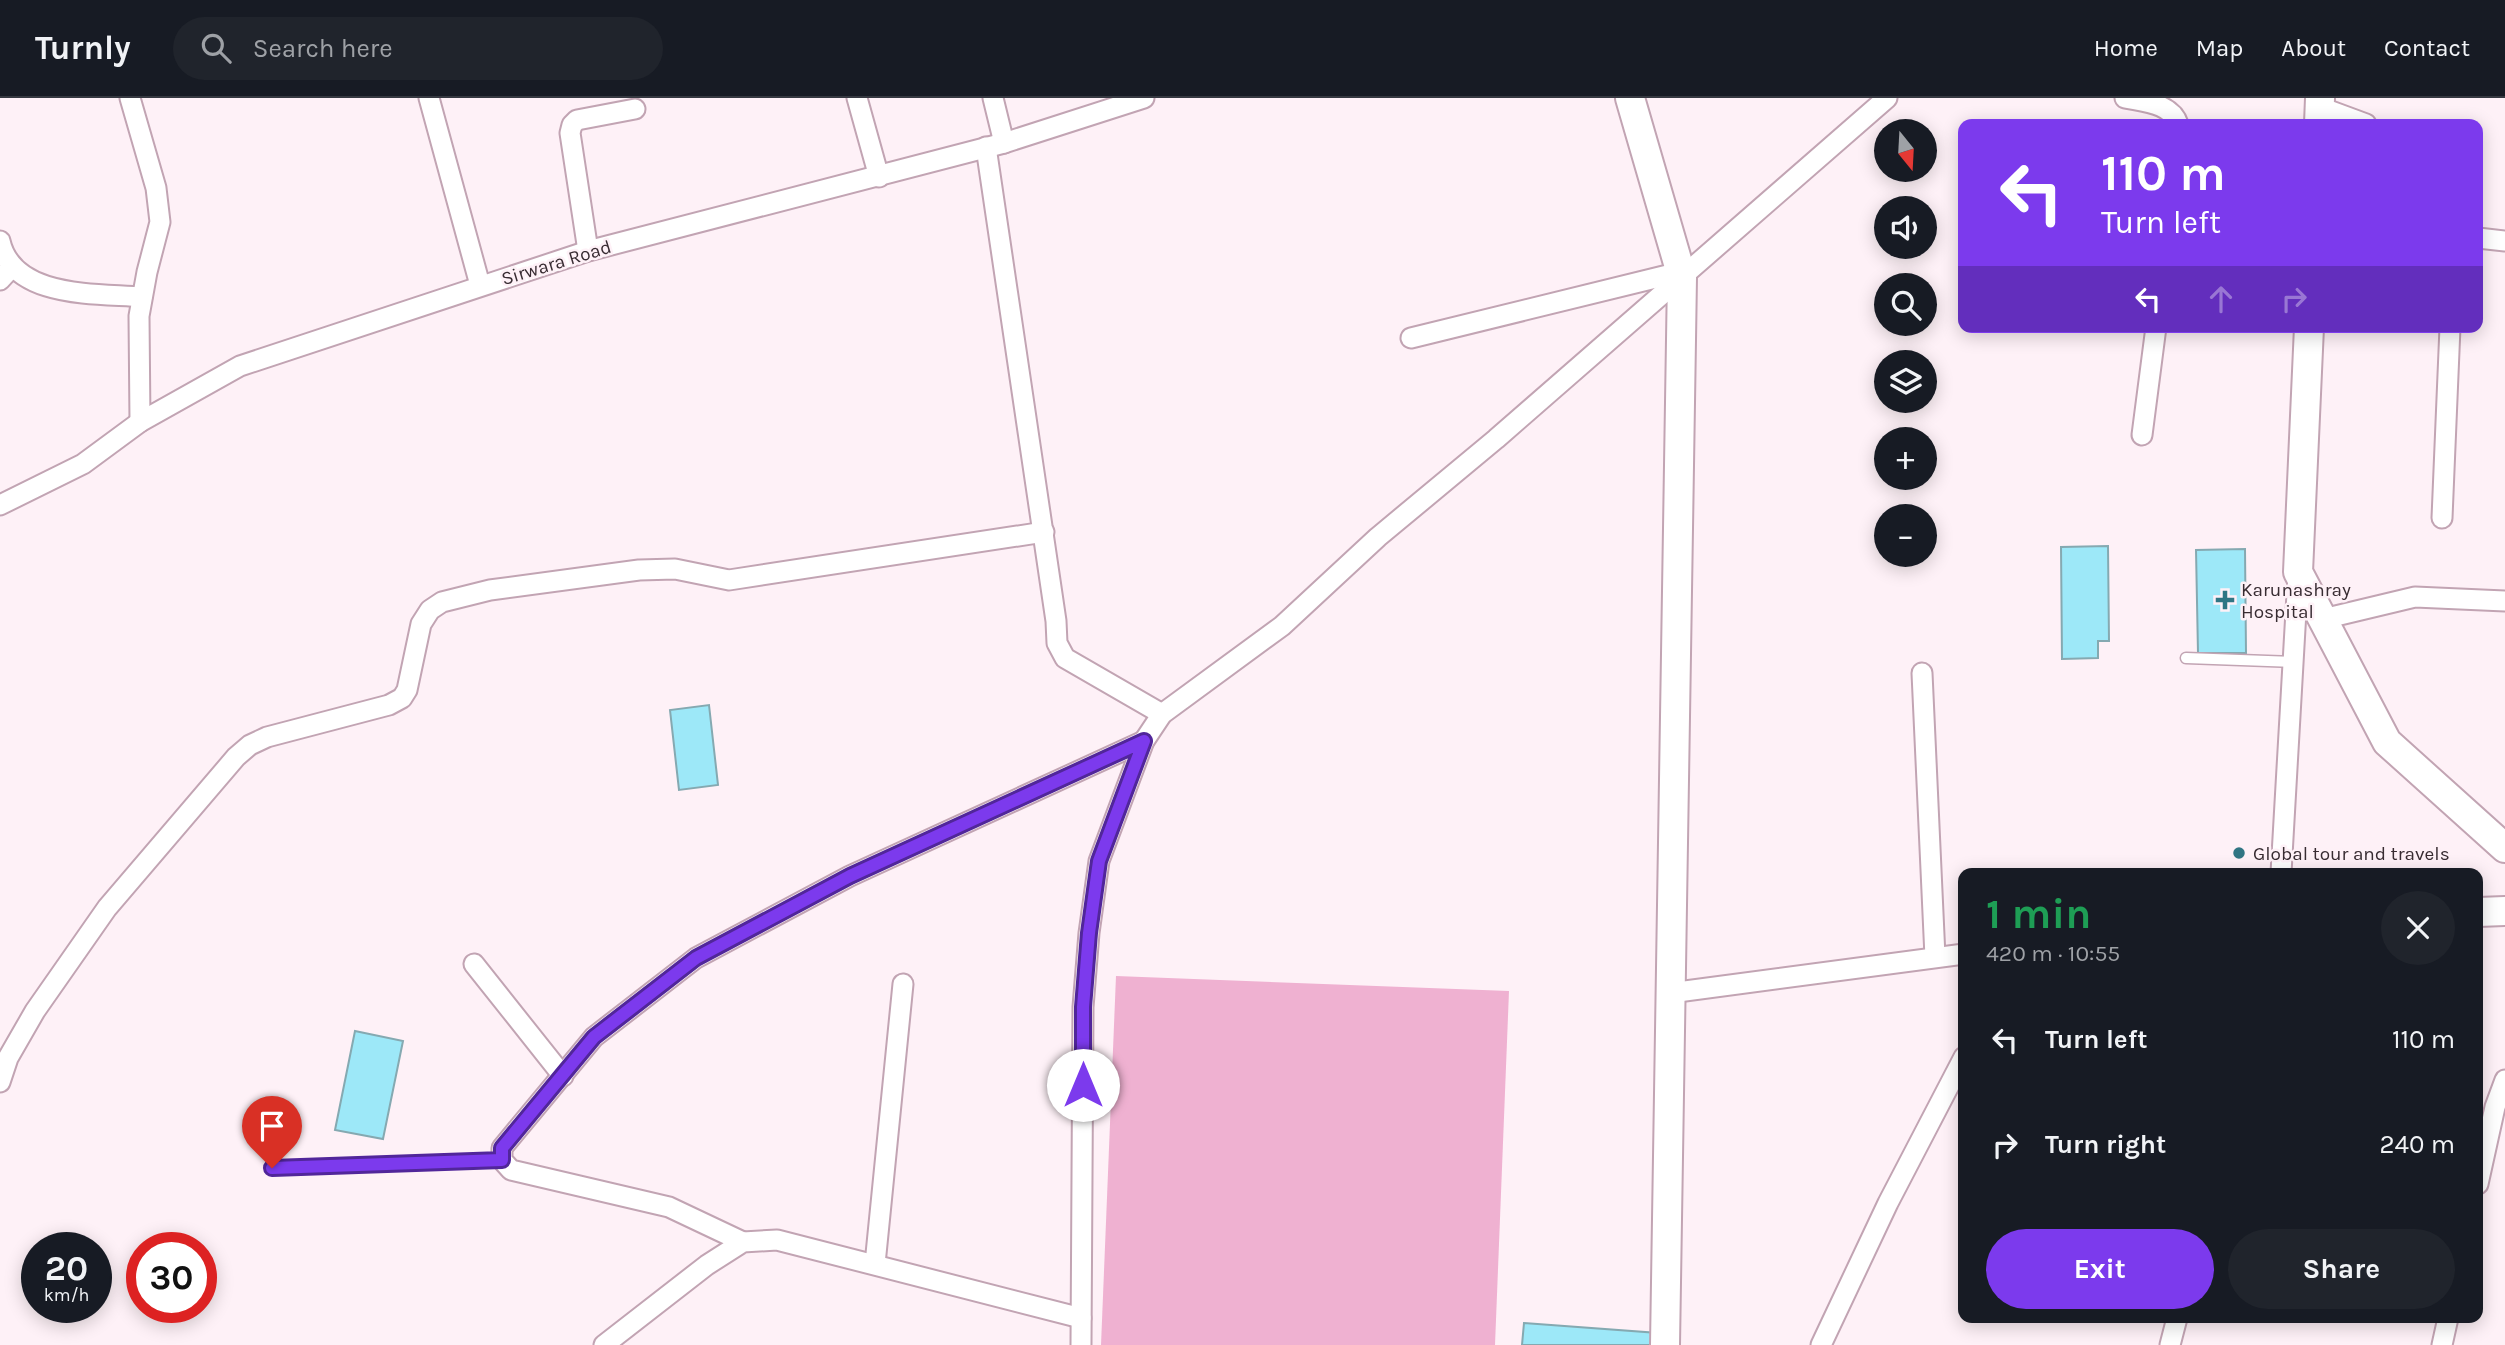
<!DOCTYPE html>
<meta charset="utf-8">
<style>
:root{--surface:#171b24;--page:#20242c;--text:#f1f3f6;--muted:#9ea1a6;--line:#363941;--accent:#7c3aed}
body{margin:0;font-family:Karla,sans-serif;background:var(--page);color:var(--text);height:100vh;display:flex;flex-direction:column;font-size:26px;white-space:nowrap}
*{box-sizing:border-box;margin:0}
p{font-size:23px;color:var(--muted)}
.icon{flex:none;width:38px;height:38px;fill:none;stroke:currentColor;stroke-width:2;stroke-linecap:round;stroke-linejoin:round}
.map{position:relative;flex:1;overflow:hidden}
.details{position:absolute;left:1958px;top:770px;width:525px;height:455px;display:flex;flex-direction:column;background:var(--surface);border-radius:14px;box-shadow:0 4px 18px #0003}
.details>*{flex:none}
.banner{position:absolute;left:1958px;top:21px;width:525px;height:214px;border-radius:14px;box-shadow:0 4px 18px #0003;background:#7c3aed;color:#fff;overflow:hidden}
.needle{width:46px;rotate:162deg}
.buttons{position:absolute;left:1874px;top:21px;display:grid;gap:14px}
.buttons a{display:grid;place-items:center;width:63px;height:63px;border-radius:50%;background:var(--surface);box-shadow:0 4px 18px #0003;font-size:35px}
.speed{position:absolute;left:21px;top:1134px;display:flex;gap:14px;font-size:35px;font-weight:700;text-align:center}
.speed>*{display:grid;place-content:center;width:91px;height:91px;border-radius:50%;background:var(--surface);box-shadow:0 4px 18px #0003;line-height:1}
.speed small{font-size:18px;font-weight:400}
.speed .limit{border:10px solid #d22;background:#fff;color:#111}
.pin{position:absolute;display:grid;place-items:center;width:60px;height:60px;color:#fff;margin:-72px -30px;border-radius:50% 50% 50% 0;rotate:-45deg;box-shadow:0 0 7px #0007}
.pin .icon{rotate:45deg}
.me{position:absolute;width:77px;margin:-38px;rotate:0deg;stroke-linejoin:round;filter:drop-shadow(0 0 5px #0008)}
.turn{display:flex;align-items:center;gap:24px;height:147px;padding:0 28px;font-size:32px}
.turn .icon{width:91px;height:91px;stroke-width:2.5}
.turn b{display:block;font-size:49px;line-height:60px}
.lanes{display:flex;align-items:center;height:66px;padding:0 28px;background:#0003;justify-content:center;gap:35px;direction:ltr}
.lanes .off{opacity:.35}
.round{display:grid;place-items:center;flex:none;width:74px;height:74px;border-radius:37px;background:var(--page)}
.headline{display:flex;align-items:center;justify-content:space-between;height:119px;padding:0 28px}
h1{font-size:42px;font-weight:700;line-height:52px;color:#1e9e55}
.button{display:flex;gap:14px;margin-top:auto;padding:14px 28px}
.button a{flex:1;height:80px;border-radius:42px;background:var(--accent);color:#fff;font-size:28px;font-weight:700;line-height:80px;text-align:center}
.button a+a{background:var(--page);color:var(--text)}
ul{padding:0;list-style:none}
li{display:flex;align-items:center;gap:21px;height:105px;padding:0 28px}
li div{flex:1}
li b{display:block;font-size:26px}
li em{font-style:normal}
header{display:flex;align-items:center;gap:42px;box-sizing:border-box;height:98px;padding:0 35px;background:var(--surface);border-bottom:2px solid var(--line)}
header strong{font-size:33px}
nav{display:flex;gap:38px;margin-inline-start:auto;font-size:24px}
.search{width:490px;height:63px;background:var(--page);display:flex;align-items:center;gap:18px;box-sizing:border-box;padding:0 24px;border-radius:38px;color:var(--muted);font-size:26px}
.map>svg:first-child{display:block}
.green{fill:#efb1d1}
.building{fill:#9de8f8;stroke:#85a9b1;stroke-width:2}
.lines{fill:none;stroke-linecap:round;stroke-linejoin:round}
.lane-casing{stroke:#c2a4b3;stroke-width:13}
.street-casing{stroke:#c2a4b3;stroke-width:23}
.secondary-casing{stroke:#c2a4b3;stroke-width:32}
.lane{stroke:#fff;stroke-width:10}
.street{stroke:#fff;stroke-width:19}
.secondary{stroke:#fff;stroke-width:28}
.route-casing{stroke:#51269a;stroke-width:18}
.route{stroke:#7c3aed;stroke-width:12}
.poi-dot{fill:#307583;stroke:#fef1f7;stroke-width:2.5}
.labels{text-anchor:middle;stroke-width:5;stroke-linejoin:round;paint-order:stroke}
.street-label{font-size:19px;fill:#382c32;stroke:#fef1f7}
.poi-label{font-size:19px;fill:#382c32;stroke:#fef1f7;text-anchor:start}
</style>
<header>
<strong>Turnly</strong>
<div class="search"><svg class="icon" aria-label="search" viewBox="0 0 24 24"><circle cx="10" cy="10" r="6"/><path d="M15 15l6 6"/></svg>Search here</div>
<nav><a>Home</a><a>Map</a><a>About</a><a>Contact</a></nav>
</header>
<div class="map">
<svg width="2505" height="1247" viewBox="0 0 2505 1247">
<rect width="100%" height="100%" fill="#fef1f7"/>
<polygon class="green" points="1116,878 1509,893 1495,1247 1101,1247"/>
<g class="building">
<polygon points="2108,448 2109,543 2098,543 2098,560 2062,561 2061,449"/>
<polygon points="2245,451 2246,555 2198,555 2196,452"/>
<polygon points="709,607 718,687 679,692 670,612"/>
<polygon points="355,933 403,943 383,1041 335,1032"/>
<polygon points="1524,1225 1658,1235 1657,1247 1522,1247"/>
</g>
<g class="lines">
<defs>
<g id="lane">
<polyline points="2186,560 2293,564"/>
<polyline points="272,1070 502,1062"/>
</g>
<g id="street">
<polyline points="130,0 156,90 160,124 147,174 139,218 140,324"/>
<polyline points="429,0 480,187"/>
<polyline points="857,0 879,79"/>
<polyline points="993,0 1004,45"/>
<path d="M2125 0C2144 4 2171 5 2178 26"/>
<polyline points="2320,9 2366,26"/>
<polyline points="986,49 1056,523 1057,545 1065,560 1162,616"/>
<polyline points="2478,140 2505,143"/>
<path d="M0 143C13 201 96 195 142 199"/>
<polyline points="588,153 570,35 572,27 577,22 635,11"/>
<polyline points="0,182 12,169"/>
<polyline points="1411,240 1680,174"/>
<polyline points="2142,337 2156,229"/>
<polyline points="0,407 83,366 140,324 240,268 588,153 1004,45 1144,0"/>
<polyline points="2442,420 2450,229"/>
<polyline points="2323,521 2415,499 2505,503"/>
<polyline points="1922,575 1935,859"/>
<polyline points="2281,775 2298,478"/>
<polyline points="474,866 563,978"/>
<polyline points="1670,895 1964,856"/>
<polyline points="0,984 8,960 35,913 107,810 236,659 250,647 267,639 389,607 402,600 407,592 421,526 430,512 442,504 490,492 639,472 675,471 729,482 1044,434"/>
<polyline points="2478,1086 2495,1009 2505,982"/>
<polyline points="743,1144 669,1109 511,1072 502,1062 502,1050 594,939 696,860 850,778 1144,643"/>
<polyline points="875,1166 903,886"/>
<polyline points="604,1247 707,1167 743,1144 777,1142 1081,1220"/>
<polyline points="1081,1247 1083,909 1089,835 1099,763 1144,643 1162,616 1282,528 1378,439 1496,341 1887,0"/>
<polyline points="1821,1247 1888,1105 1964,959"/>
<polyline points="2170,1247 2177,1220"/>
<polyline points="2442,1247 2448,1220"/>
</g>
<g id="secondary">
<polyline points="1630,0 1682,179 1665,1247"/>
<polyline points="2319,26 2320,0"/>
<polyline points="2309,229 2298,474 2387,644 2505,750"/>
<polyline points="2478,814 2505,813"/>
</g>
</defs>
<use href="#lane" class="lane-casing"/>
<use href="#street" class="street-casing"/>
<use href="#secondary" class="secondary-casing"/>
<use href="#lane" class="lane"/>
<use href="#street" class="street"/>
<use href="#secondary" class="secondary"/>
</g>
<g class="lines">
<defs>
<polyline id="route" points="272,1070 502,1062 502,1050 594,939 696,860 850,778 1144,643 1099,763 1089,835 1083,909 1083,987"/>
</defs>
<use href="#route" class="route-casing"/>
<use href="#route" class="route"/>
</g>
<g class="poi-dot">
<path d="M2221.5 491.5h7v7h7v7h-7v7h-7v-7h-7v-7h7z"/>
<circle cx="2239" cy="755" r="7"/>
</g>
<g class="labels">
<g class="street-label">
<text transform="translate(556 164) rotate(-17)" y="7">Sirwara Road</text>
</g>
<g class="poi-label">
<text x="2241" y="498">Karunashray<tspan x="2241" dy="22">Hospital</tspan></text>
<text x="2253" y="762">Global tour and travels</text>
</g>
</g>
</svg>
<div class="buttons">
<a><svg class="needle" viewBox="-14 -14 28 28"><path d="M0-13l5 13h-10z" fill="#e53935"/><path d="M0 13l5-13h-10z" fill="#9ea1a6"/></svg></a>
<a><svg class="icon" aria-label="sound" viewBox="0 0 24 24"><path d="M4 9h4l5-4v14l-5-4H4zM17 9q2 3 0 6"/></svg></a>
<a><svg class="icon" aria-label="search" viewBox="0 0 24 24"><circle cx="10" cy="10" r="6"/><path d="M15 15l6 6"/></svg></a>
<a><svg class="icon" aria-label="layers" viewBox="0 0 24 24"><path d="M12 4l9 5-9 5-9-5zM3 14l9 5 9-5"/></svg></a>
<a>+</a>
<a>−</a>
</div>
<div class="speed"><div>20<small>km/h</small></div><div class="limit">30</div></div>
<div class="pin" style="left:272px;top:1070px;background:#d93025"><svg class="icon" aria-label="arrive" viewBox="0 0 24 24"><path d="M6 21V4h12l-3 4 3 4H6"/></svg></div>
<svg class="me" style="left:1083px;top:987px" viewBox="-20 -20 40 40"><circle r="19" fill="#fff"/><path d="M0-13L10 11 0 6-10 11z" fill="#7c3aed"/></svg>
<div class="banner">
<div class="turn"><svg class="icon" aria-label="left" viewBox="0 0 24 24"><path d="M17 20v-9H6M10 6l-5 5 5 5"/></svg><div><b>110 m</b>Turn left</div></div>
<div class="lanes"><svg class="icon" aria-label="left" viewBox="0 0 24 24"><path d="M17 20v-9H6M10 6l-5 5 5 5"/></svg><svg class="icon off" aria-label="ahead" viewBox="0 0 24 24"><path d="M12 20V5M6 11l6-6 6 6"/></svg><svg class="icon off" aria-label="right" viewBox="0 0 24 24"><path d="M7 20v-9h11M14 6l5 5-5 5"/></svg></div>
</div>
<section class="details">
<div class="headline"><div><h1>1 min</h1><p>420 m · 10:55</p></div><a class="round"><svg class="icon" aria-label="close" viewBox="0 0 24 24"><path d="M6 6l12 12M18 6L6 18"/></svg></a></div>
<ul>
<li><svg class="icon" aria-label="left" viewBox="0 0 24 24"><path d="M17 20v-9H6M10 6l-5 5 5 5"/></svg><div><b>Turn left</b></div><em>110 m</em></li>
<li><svg class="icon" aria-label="right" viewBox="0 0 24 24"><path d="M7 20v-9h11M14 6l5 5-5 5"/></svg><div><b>Turn right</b></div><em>240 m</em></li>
</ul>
<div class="button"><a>Exit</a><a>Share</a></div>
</section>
</div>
